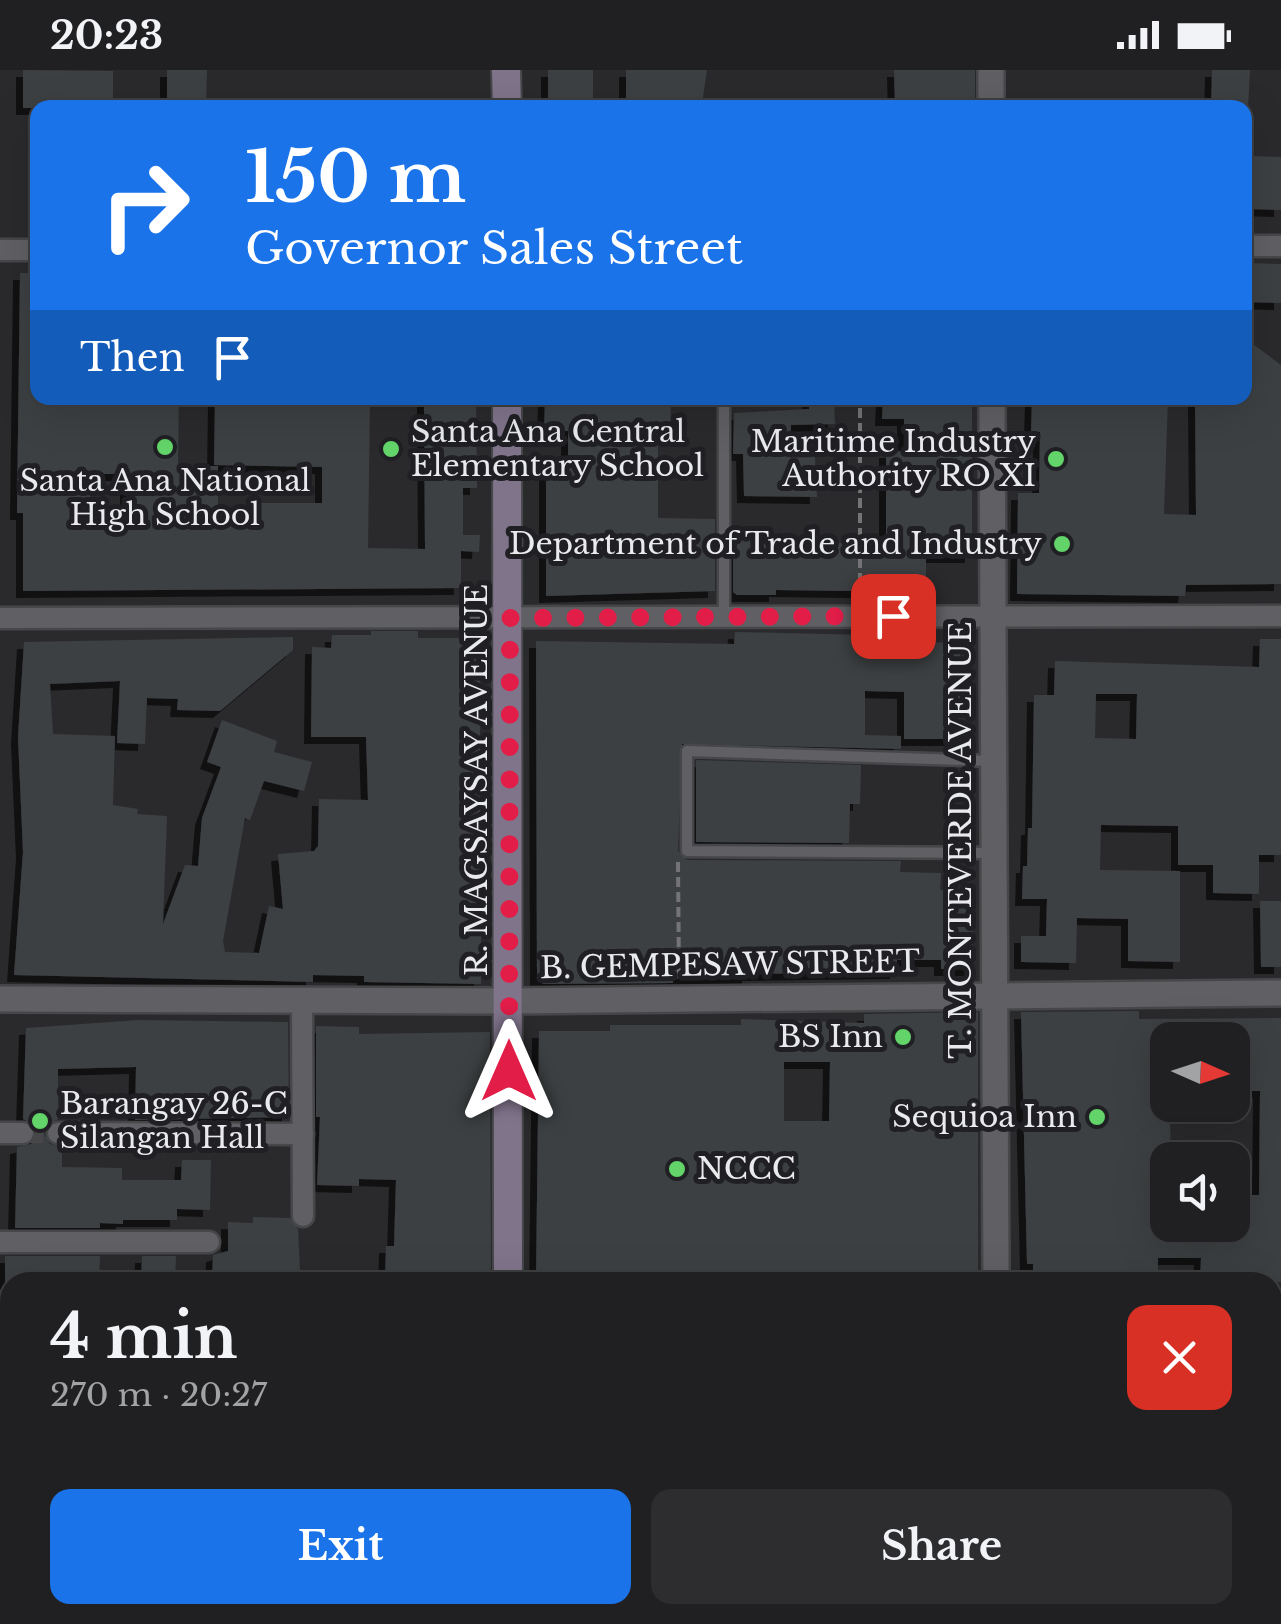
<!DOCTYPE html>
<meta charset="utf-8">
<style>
:root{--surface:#202022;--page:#2d2d2f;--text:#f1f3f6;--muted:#a2a3a5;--line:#3d3e40;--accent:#1a73e8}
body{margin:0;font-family:"Libre Baskerville",serif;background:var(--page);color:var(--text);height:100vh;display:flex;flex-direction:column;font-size:38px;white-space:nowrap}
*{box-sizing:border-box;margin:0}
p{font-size:32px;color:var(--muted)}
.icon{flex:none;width:55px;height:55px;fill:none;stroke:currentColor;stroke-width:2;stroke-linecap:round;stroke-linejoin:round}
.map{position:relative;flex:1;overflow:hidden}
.details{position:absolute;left:0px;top:1202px;width:1282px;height:352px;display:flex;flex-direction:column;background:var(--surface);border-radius:30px 30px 0 0;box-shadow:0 10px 40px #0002,0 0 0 2px var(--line)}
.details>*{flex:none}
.guide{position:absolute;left:30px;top:30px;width:1222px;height:305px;border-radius:20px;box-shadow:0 10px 40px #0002,0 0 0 2px var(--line);background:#1a73e8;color:#fff;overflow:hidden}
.needle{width:65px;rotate:93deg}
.tools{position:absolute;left:1150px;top:952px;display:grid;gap:20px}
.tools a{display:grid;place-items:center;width:100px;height:100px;border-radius:20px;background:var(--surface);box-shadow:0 10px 40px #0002,0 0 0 2px var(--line);font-size:50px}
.pin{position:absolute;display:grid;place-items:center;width:85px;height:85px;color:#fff;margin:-42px;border-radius:20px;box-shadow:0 5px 15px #0006}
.me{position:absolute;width:110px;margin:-55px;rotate:0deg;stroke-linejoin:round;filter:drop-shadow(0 0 8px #0008)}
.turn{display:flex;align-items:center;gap:35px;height:210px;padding:0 50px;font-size:45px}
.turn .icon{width:130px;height:130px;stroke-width:2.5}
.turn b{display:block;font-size:70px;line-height:85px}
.then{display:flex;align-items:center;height:95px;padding:0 50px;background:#0003;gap:20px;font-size:38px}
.round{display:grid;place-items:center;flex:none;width:105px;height:105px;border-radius:20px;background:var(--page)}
.head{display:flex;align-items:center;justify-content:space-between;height:170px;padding:0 50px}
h1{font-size:60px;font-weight:700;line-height:75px}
.button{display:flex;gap:20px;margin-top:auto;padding:20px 50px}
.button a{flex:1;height:115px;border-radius:20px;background:var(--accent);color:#fff;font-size:40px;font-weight:700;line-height:115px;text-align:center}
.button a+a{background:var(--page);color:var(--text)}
.status{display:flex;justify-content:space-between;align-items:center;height:70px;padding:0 50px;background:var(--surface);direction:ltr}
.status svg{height:28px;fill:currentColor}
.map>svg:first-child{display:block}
.building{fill:#3d3f43;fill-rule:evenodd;filter:url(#shadow)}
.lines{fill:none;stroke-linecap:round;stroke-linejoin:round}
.minor-tunnel{stroke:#47474a;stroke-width:20;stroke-dasharray:20 10;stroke-linecap:butt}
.service-casing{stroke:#464749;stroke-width:15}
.minor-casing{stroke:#464749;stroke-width:25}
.tertiary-casing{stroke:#464749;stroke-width:30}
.secondary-casing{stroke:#464749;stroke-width:32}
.path{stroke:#747477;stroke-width:4;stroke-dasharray:10 5;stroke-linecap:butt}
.service{stroke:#606064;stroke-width:10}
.minor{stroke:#606064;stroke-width:20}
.tertiary{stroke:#606064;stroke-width:25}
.secondary{stroke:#80748b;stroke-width:28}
.route{stroke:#e11d48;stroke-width:18;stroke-dasharray:0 32.4}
.poi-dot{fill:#62d469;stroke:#202024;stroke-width:4}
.labels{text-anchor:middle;stroke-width:10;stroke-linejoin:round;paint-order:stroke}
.poi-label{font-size:30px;fill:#e9eaec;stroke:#202024;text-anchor:end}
.street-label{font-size:30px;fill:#e9eaec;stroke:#202024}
</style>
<div class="status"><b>20:23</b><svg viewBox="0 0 49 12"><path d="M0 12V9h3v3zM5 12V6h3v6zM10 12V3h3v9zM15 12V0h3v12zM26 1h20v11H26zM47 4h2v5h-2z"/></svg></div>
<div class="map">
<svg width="1281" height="1554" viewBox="0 0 1281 1554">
<defs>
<filter id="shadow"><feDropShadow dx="-7" dy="7" stdDeviation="0" flood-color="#0009"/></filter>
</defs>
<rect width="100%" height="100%" fill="#2a2a2d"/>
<g class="building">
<polygon points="23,0 113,1 113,38 23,38"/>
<polygon points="167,0 207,0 206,38 167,38"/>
<polygon points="548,0 593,0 593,35 548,36"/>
<polygon points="626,0 707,0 702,34 667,32 666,38 626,38"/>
<polygon points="894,0 975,0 975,38 895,38"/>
<polygon points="1212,0 1250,0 1248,38 1211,38"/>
<polygon points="1252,86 1281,87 1281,140 1250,139"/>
<polygon points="1245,193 1281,194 1281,233 1245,232"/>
<path d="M20 203H38V328H179L178 396H218V447H251V433H322V397L214 395 215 328H370L368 478 425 479 424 328H476L477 418H463V465H480L479 482 461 481V518L23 521V443H17ZM91 404H127V437L90 436Z"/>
<polygon points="1245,268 1281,295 1281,514 1186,515 1185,526 1017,524 1018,423 1039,423 1040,362 1031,362 1032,328 1168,328 1164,444 1196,445 1195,328 1245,328"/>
<polygon points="545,328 671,328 670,366 658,366 658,448 715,449 715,521 546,526 546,397 568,397 568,361 544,361"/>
<polygon points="809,328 834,328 835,354 791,355 790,388 815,387 817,427 744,426 743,384 733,384 734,343 809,339"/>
<polygon points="883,328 972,328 972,486 926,486 926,522 776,520 776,525 737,525 733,522 733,469 886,474 886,381 904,381 904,349 882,349"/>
<polygon points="371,561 418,561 418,568 480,568 480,762 490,762 490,778 481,778 481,914 364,912 364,906 313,905 313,912 14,905 23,782 18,667 24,572 293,567 293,580 220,641 177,640 178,629 147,628 145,674 117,673 120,611 50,614 53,664 115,666 113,735 138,739 137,744 167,746 163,854 185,795 198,796 202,748 221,697 207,692 222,650 277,671 274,682 312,692 304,721 264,711 250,750 245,748 223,871 225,882 259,883 269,836 283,839 278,784 314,781 318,776 319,729 368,730 366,667 311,667 312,577 331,578 332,565 371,565"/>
<polygon points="735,562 866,565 866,574 960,572 960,669 904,669 904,622 865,621 865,665 901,666 901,679 682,674 678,781 687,790 901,791 900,802 941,803 940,820 974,820 972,899 941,899 941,890 897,890 897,902 749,904 749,908 673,909 673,913 543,914 537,909 536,571 734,574"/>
<path d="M1260 569H1281V785H1259V824L1213 823V795H1178V756L1101 755 1100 800 1180 801V892L1128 891V849L1077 848 1076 893 1021 892V866H1046L1047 829H1022L1023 796H1027L1028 758H1032L1034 625H1054L1055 591 1259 597ZM1096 624H1137L1136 669 1095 668Z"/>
<polygon points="696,690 861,695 860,734 850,734 849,773 696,772"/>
<polygon points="1260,831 1281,831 1281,897 1261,897"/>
<path d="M1139 941V949L1281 948V1212H1200L1201 1188H1158V1212H1033V1194H1027L1021 942ZM1168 970H1232V1021H1260L1259 1125H1232V1155H1168V1090H1171Z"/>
<path d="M978 942V1212H536L539 961H610V955H741V949L864 953V944ZM784 992H830L829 1051H784Z"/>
<polygon points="139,950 288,952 289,1047 135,1050 136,997 58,999 58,1049 47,1055 44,1064 50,1074 62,1077 62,1097 122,1098 122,1110 181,1110 182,1090 211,1090 210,1140 177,1139 177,1150 123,1150 123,1154 100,1153 100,1158 15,1158 17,1077 31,1074 37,1064 34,1055 23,1049 26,958"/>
<polygon points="316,956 359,957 359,964 490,962 491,1212 390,1212 385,1210 386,1176 394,1176 396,1110 359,1109 359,1116 317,1115 320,1047 316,1047"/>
<polygon points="253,1147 290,1148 298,1159 300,1201 293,1201 292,1212 212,1212 213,1185 228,1181 228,1152 253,1153"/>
<polygon points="5,1186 100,1186 99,1212 5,1212"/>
<polygon points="142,1186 176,1186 175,1212 141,1212"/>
</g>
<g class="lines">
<polyline class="minor-tunnel" points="23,1063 58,1063"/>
<defs>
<g id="service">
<polyline points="724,546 724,328"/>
<polyline points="993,783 687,781 687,681 993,691"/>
</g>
<g id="minor">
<polyline points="1245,176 1281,176"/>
<polyline points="0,180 38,180"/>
<polyline points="0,548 1281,546"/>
<polyline points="302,930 303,1146"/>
<polyline points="0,1063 23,1063"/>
<polyline points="58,1063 303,1064"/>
<polyline points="0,1172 209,1172"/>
<polyline points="1272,1297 1281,1297"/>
<polyline points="0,1300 10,1300"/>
</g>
<g id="tertiary">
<polyline points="991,0 991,38"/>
<polyline points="992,328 996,1212"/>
<polyline points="0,929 509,931 1281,923"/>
<polyline points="998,1545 998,1554"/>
</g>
<g id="secondary">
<polyline points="506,0 507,38"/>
<polyline points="507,328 508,1212"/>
<polyline points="510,1545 510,1554"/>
</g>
</defs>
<use href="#service" class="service-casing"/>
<use href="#minor" class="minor-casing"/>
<use href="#tertiary" class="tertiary-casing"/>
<use href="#secondary" class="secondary-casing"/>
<g class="path">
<polyline points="860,528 860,328"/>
<polyline points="678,792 679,908"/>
</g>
<use href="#service" class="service"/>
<use href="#minor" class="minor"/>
<use href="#tertiary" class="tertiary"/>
<use href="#secondary" class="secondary"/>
</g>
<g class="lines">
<polyline class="route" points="509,1001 510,548 893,546"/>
</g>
<g class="poi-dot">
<circle cx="165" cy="377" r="10"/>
<circle cx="391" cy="379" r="10"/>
<circle cx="1056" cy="389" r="10"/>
<circle cx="1062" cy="474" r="10"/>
<circle cx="903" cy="967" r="10"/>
<circle cx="1097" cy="1047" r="10"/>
<circle cx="40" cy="1051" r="10"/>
<circle cx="677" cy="1099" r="10"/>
</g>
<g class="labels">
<g class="poi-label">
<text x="411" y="372" text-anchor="start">Santa Ana Central<tspan x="411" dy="34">Elementary School</tspan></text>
<text x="1036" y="382">Maritime Industry<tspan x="1036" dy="34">Authority RO XI</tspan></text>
<text x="165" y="421" text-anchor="middle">Santa Ana National<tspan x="165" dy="34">High School</tspan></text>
<text x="1042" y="484">Department of Trade and Industry</text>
<text x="883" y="977">BS Inn</text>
<text x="60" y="1044" text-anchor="start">Barangay 26-C<tspan x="60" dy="34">Silangan Hall</tspan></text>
<text x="1077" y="1057">Sequioa Inn</text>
<text x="697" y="1109" text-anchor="start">NCCC</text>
</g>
<g class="street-label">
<text transform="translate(477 710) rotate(-90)" y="10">R. MAGSAYSAY AVENUE</text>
<text transform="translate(961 770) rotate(-90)" y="10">T. MONTEVERDE AVENUE</text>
<text transform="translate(730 895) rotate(-1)" y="10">B. GEMPESAW STREET</text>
</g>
</g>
</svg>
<div class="tools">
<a><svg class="needle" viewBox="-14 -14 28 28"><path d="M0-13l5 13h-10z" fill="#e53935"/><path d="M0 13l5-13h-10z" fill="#a2a3a5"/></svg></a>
<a><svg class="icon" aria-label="sound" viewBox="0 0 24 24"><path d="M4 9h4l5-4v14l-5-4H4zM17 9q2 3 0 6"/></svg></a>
</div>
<div class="pin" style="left:893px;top:546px;background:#d93025"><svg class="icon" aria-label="arrive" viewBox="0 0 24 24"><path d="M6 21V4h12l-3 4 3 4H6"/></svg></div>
<svg class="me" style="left:509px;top:1001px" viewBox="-20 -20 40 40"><path d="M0-17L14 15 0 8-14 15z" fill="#e11d48" stroke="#fff" stroke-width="4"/></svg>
<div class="guide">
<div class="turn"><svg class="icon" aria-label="right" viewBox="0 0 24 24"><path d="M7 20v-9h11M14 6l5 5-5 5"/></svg><div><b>150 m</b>Governor Sales Street</div></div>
<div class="then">Then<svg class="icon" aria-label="arrive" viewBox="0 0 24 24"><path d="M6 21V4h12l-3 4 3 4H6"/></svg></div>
</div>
<section class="details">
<div class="head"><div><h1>4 min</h1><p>270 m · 20:27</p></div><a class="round" style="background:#d93025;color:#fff"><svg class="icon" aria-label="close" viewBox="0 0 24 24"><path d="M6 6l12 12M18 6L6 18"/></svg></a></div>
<div class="button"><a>Exit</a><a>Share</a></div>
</section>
</div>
